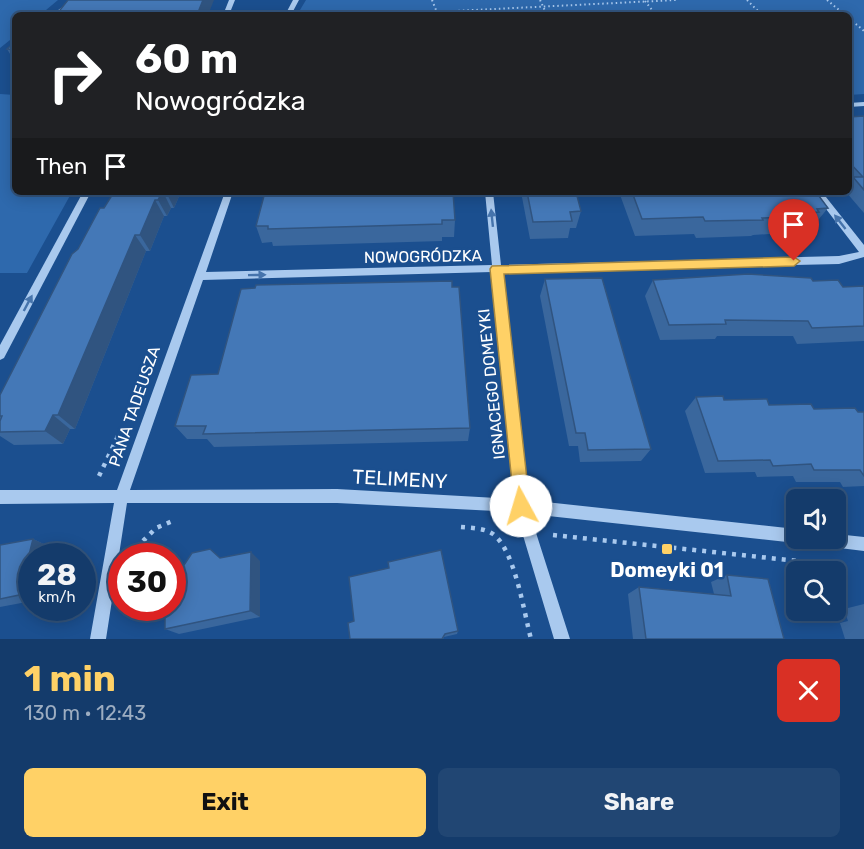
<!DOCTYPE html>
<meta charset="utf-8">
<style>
:root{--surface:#143b6b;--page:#214673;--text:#f1f3f6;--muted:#9dadc1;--line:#33557e;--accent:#ffd166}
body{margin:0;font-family:Rubik,sans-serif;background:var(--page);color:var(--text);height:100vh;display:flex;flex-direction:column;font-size:22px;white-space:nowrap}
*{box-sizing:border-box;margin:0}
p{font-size:20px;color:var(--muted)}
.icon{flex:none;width:33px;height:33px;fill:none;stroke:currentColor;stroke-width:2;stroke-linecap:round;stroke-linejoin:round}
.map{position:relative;height:639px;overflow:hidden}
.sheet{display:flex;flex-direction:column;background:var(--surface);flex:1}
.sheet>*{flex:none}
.banner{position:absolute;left:12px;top:12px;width:840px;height:183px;border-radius:9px;box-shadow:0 3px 15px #0003,0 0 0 2px var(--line);background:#202124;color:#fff;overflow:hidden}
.tools{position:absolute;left:786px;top:489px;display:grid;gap:12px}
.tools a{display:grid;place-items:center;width:60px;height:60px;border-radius:9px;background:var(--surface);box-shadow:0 3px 15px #0003,0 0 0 2px var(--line);font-size:30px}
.speed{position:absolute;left:18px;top:543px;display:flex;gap:12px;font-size:30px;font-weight:700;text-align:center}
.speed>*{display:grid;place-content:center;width:78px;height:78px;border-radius:50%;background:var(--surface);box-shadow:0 3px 15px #0003,0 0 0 2px var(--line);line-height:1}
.speed small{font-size:15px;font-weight:400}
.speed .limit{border:9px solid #d22;background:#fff;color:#111}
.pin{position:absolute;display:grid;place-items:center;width:51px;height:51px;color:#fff;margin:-62px -26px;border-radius:50% 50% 50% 0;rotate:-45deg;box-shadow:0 0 6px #0007}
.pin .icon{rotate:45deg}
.me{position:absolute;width:66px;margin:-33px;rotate:354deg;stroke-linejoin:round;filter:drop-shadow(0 0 4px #0008)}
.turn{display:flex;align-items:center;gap:21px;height:126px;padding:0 24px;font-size:27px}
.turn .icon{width:78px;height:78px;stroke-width:2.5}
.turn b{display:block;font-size:42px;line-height:51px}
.then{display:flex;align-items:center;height:57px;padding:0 24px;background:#0003;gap:12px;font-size:22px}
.round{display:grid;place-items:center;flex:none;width:63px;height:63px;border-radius:9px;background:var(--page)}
.head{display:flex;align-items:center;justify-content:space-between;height:102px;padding:0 24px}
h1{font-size:36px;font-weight:700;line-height:45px;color:var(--accent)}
.button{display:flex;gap:12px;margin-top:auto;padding:12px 24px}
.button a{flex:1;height:69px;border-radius:9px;background:var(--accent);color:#111;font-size:24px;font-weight:700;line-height:69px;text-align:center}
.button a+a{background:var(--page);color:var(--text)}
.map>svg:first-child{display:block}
.green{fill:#2e69ad}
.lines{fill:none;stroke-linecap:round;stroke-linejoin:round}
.path-far1{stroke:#a9c9ee;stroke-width:2;stroke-dasharray:1.5 3;stroke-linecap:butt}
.path{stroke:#a9c9ee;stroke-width:4.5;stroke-dasharray:4 6;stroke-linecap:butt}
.minor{fill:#a9c9ee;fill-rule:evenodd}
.wall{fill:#3a679d}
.shaded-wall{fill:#305480}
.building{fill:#4478b7;stroke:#305480;stroke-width:1.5}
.oneway{fill:#4674ac}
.route{fill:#ffd166;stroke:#a68842;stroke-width:1.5}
.poi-dot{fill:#ffd166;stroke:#1b4f8f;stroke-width:2}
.labels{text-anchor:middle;stroke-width:5;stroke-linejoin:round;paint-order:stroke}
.street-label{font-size:16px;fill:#fff;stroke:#1b4f8f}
.near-street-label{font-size:20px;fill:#fff;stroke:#1b4f8f}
.near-poi-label{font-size:20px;font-weight:bold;fill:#fff;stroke:#1b4f8f}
</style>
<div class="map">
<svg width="864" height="639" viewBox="0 0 864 639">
<rect width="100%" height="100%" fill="#1b4f8f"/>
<g class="green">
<polygon points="0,0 58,0 40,15 15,15 15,36 0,48"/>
<polygon points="306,0 864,0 864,94 849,95 849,15 297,15"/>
<polygon points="0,94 15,95 15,192 72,192 27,273 0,273"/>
</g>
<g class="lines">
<g class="path-far1">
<polyline points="432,0 438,15"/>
<polyline points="540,0 547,15"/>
<polyline points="747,0 762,15"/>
<polyline points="827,0 845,15"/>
<polyline points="645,1 656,15"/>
<polyline points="373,15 676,0"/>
<polyline points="849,18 864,31"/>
</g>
<g class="path">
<polyline points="99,476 119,434"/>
<path d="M461 527C472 528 484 528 493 534 515 550 524 613 531 639"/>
<polyline points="553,535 826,564"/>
<polyline points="136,548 156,528 175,520"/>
</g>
<g class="minor">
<polygon points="81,0 91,0 70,6 59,15 52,15 66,4"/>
<polygon points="229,0 235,0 229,15 223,15"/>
<polygon points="293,0 299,0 291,15 285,15"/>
<polygon points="864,102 864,106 849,107 849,103"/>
<polygon points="83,192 91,192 4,358 0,360 0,345"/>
<path d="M225 192H233L206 272 492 265 485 192H493L501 265 839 256 859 252 813 192H822L864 245V257L839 264 502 272 527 500 796 529V538H802L801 541 796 543 530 514 570 639H554L516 512 337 503H127L106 639H90L114 503 0 504V490H117ZM492 272 514 499 337 489 130 490 203 280Z"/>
<polygon points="836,534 864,537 864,551 815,545 810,543 808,538 836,538"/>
</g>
</g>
<g class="wall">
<polygon points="15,42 15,62 7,49"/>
<polygon points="864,116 864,213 846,192 849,192 849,117"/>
<polygon points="114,192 181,192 174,208 171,208 167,216 164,216 150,251 146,251 75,429 70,429 63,444 14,445 0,436 0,395 78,249"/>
<polygon points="521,192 576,192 581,211 576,228 570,228 568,238 530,239"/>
<polygon points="619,192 816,192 828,208 814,225 808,225 806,229 789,229 786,233 753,235 751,236 696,238 694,234 635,236"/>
<polygon points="455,220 454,237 442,237 442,241 273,246 272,242 262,243 256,226"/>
<polygon points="545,279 651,449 641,461 580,462 578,446 569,446 540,296"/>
<polygon points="653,280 813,281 843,287 864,286 864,341 797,344 793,336 717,336 715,339 660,340 645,296"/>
<polygon points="452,287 470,428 468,441 214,447 207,439 187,439 175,426"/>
<polygon points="696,397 814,409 864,412 864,486 843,487 840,482 796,482 793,476 757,477 755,472 705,473 685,411"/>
<polygon points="33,539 48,546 32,556 32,601 0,607 0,545"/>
<polygon points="222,558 260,561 260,617 179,634 165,629 180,571"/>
<polygon points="727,575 784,639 633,639 628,594 639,587 714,594 711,582"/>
<polygon points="864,604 864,639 845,639 840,623 848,621 844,609"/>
<polygon points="458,631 457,634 444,637 443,639 350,639"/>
</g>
<g class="shaded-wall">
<polygon points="203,0 214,0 208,15 197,15"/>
<polygon points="162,192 163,192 171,208 167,216 158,200"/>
<polygon points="166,192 181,192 174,208"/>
<polygon points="155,200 164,216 150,251 140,235"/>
<polygon points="135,235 146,251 75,429 58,415"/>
<polygon points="53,415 70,429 63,444 45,431"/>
<polygon points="33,539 48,546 45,556 32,556 32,599 19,595"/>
<polygon points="251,552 260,561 260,617 250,611"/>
</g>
<g class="building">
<polygon points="68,0 203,0 197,15 56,15"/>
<polygon points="15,42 15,50 7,49"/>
<polygon points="864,116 864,190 853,177 863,177 849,162 849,117"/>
<polygon points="114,192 162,192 158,200 155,200 140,235 135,235 58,415 53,415 45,431 0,432 0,421 2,416 0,416 0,395 72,254 78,249 100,208 104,208"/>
<polygon points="265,192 453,192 455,220 442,220 442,224 268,229 268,226 256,226"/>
<polygon points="527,192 576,192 581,211 570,212 572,221 533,222"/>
<polygon points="632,192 816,192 828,208 817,209 819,212 796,213 798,217 762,218 763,220 705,221 703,217 642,219"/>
<polygon points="748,274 811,278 813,281 838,280 843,287 864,286 864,326 812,328 808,321 725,320 726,324 669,325 653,280"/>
<polygon points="602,278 651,449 588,450 585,433 576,433 545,279"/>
<polygon points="452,281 452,287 459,287 470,428 203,434 206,426 175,426 191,375 218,374 241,289 255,288 256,285"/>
<polygon points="723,396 724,400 767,399 769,405 811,404 814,409 855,408 858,412 864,412 864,476 860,470 814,470 811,464 773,466 770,460 718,461 696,397"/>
<polygon points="33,539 19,595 0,599 0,545"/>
<polygon points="210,549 220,558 251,552 250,611 165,629 165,616 154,608 172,608 172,573 174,572 180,571 192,553"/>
<polygon points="441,550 458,631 445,634 442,639 350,639 348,623 354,621 349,577 389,568 388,562"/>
<polygon points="727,575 768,579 784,639 646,639 639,587 731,596"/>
</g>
<defs><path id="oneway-solid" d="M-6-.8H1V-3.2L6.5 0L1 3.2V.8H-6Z" transform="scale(1.5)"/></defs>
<g class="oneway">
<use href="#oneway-solid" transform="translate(492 218) rotate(-96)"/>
<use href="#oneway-solid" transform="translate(840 222) rotate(-128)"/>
<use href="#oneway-solid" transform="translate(257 275) rotate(-1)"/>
<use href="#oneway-solid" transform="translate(28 303) rotate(-62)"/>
</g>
<polygon class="route" points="794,257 800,261 794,266 504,274 530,506 527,512 521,514 515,512 490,269 492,266"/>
<rect class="poi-dot" x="661" y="543" width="12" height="12" rx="3"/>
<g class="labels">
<g class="street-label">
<text transform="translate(423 256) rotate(-1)" y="6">NOWOGRÓDZKA</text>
<text transform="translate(491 384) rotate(-96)" y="6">IGNACEGO DOMEYKI</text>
<text transform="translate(134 406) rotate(-71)" y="6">PANA TADEUSZA</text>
</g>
<g class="near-street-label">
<text transform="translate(400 479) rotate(3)" y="7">TELIMENY</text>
</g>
<g class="near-poi-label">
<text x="667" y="577">Domeyki 01</text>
</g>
</g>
</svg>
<div class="tools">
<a><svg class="icon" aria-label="sound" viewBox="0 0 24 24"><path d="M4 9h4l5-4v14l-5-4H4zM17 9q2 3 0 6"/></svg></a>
<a><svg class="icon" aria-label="search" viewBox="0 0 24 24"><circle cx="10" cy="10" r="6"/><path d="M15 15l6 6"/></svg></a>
</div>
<div class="speed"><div>28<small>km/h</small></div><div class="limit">30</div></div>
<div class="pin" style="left:794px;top:261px;background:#d93025"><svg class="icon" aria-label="arrive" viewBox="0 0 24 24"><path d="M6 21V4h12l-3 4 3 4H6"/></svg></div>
<svg class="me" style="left:521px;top:506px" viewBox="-20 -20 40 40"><circle r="19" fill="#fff"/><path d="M0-13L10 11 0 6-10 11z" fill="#ffd166"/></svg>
<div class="banner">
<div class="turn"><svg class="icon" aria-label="right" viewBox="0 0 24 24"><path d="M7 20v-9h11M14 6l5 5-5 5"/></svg><div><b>60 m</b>Nowogródzka</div></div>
<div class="then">Then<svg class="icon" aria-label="arrive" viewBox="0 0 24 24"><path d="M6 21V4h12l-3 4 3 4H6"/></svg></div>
</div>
</div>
<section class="sheet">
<div class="head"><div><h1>1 min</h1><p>130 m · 12:43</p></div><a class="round" style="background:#d93025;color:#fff"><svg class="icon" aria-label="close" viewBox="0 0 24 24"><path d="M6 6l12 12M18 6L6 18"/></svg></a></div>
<div class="button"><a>Exit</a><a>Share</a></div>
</section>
